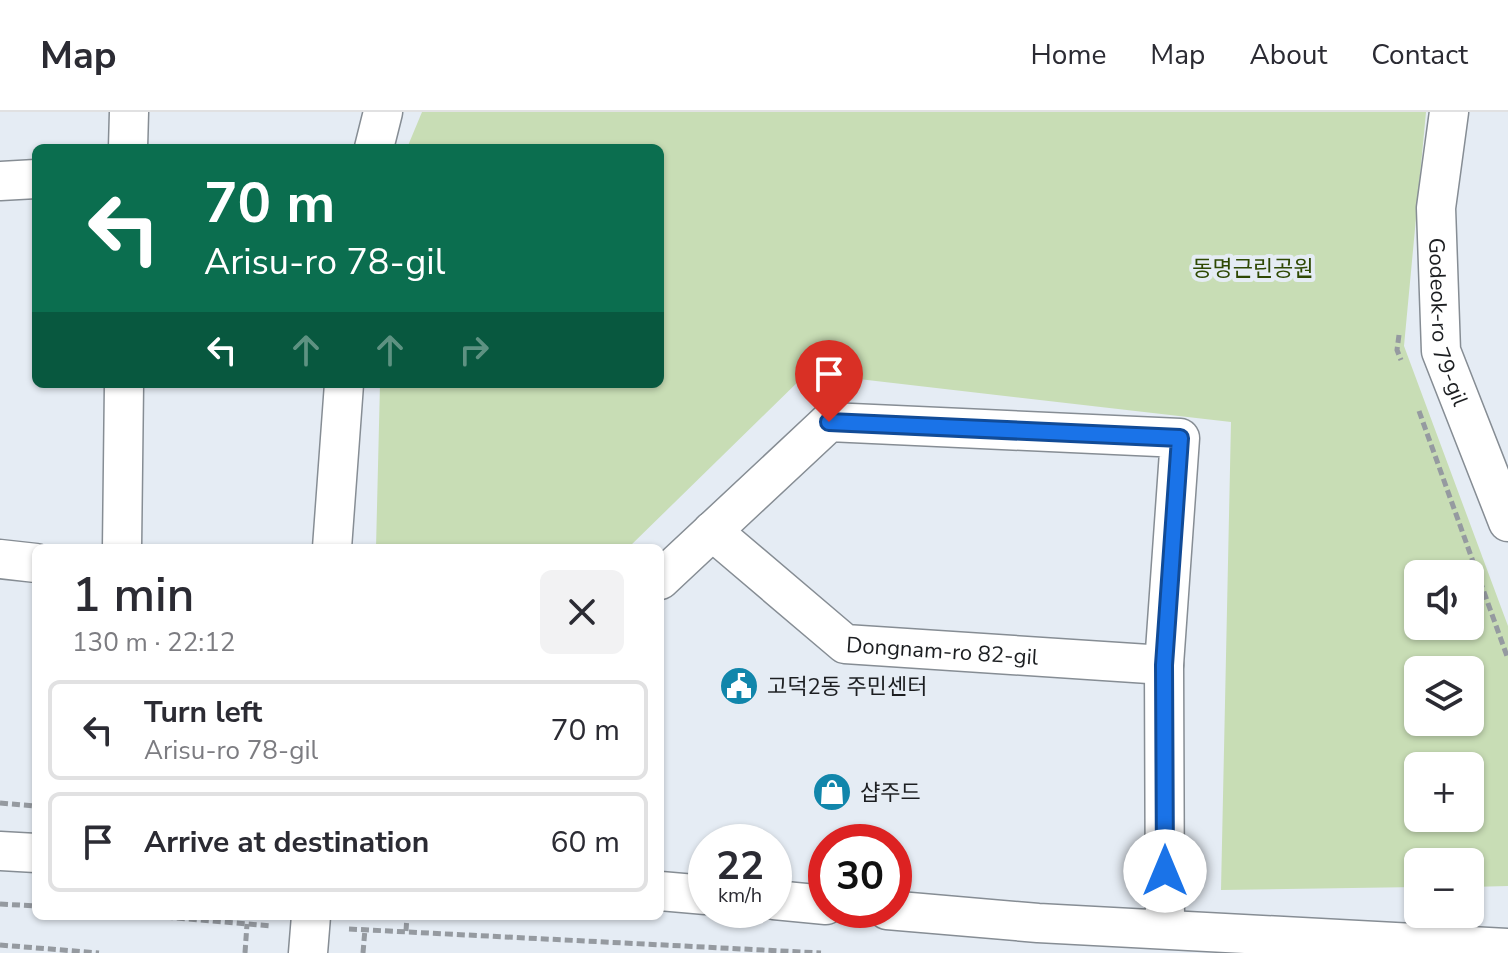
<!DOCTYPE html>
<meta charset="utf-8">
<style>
:root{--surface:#fff;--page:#f2f2f3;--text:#2b2b33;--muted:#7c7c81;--line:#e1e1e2}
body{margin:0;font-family:"Nunito Sans","Noto Sans KR",sans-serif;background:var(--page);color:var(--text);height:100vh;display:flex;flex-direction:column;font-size:30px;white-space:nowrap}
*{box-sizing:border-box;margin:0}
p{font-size:26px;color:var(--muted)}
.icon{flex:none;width:44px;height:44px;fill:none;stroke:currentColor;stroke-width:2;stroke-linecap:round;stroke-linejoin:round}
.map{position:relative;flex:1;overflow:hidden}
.panel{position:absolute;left:32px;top:432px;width:632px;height:376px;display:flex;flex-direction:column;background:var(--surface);border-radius:12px;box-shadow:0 2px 6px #0004}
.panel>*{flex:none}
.hud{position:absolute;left:32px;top:32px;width:632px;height:244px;border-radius:12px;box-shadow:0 2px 6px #0004;background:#0b6e4f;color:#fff;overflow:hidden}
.buttons{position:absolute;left:1404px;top:448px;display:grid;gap:16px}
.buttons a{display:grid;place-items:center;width:80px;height:80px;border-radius:12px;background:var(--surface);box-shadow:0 2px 6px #0004;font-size:40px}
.speed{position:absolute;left:688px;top:712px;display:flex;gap:16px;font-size:40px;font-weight:700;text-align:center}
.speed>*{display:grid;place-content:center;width:104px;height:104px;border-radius:50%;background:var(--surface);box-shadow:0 2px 6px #0004;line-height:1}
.speed small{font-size:20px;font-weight:400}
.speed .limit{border:12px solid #d22;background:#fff;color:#111}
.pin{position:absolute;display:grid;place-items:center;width:68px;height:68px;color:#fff;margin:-82px -34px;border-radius:50% 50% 50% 0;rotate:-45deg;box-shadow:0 0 8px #0007}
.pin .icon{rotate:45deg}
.me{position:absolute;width:88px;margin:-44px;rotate:0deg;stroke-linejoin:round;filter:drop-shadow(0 0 6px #0008)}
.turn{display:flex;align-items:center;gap:28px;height:168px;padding:0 40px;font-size:36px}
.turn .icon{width:104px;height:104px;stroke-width:2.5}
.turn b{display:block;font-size:56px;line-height:68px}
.lanes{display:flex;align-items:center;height:76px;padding:0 40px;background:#0003;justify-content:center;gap:40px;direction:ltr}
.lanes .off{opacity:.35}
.round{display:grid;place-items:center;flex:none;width:84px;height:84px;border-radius:12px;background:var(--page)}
.headline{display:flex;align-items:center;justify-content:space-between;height:136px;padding:0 40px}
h1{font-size:48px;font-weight:600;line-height:60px}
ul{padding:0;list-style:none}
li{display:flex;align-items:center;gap:24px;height:100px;margin:0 16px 12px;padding:0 24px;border:4px solid var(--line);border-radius:12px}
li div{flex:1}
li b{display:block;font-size:30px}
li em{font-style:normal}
header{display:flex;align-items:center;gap:48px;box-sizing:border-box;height:112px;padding:0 40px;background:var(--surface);border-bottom:2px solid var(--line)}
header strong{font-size:38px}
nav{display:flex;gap:44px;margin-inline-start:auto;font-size:28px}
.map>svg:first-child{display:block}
.green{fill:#c8ddb5;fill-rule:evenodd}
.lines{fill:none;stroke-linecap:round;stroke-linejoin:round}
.minor-casing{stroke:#868d94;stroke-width:41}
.path{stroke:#959aa0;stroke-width:5;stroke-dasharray:8 4;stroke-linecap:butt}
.minor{stroke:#fff;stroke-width:38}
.route-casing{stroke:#114b97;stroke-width:20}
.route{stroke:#1a73e8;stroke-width:14}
.labels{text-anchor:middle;stroke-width:8;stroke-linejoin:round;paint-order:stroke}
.park-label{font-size:22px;fill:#2e4803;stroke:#e5ecf4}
.street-label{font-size:22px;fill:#1c1e21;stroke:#e5ecf4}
.poi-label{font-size:22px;fill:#1c1e21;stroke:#e5ecf4;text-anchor:start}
</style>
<header>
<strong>Map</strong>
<nav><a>Home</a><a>Map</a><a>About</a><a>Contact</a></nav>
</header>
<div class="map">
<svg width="1508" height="841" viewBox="0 0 1508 841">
<rect width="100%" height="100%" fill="#e5ecf4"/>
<path class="green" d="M422 0H1426L1404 234 1508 514V774L1470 775V750H1418V775L1221 778 1231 310 807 261 628 436H376L380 272H660V36H407ZM1418 462H1470V514H1418ZM1418 558H1470V610H1418ZM1418 654H1470V706H1418Z"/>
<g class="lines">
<defs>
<g id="minor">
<path id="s1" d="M1449 0 1436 96 1441 239 1508 410"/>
<polyline points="128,36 129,0"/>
<polyline points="374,36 383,0"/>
<polyline points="0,69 36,67"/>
<path id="s2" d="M712 419 845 532 1164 553"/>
<polyline points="122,436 124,272"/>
<polyline points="332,436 344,272"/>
<polyline points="0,447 36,451"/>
<polyline points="660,468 829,310 1180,326 1164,553 1165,816"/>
<polyline points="0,739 36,741"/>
<polyline points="660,779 706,783"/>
<polyline points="774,788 826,793"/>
<polyline points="887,798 1038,811 1508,836"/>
<polyline points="308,841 311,804"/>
</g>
</defs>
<use href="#minor" class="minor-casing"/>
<g class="path">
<polyline points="1399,223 1397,238 1401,248"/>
<polyline points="1419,299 1508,547"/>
<polyline points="0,691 36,694"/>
<polyline points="0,792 36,794"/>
<polyline points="153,804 272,814"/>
<polyline points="349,817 821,841"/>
<polyline points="406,819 407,804"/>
<polyline points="0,833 99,841"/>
<polyline points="245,841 247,812"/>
<polyline points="363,841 365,817"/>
</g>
<use href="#minor" class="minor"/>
</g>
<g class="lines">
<defs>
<polyline id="route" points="829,310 1180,326 1164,553 1165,759"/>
</defs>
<use href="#route" class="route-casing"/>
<use href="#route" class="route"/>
</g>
<defs>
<symbol id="civic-disc" viewBox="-11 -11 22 22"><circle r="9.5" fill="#1186ab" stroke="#e5ecf4"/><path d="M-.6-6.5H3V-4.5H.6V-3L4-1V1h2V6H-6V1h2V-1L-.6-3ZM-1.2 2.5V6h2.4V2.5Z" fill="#fff"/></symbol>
<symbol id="shop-disc" viewBox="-11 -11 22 22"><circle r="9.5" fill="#1186ab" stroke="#e5ecf4"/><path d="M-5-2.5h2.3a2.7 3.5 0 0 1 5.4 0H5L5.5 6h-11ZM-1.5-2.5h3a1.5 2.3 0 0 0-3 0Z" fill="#fff"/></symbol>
</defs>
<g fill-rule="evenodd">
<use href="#civic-disc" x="717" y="552" width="44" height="44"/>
<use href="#shop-disc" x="810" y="658" width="44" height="44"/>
</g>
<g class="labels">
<g class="park-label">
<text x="1253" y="164">동명근린공원</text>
</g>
<g class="street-label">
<text dy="8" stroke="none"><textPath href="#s1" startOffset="212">Godeok-ro 79-gil</textPath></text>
<text dy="8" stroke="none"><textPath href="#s2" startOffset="272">Dongnam-ro 82-gil</textPath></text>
</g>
<g class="poi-label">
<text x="767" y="582">고덕2동 주민센터</text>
<text x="860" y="688">샵주드</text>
</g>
</g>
</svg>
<div class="buttons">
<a><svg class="icon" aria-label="sound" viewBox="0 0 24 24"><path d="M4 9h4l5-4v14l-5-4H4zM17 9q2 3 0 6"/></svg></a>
<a><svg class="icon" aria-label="layers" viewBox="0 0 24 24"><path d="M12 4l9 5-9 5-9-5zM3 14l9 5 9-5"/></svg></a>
<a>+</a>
<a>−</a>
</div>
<div class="speed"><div>22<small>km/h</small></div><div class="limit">30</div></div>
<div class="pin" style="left:829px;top:310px;background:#d93025"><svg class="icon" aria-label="arrive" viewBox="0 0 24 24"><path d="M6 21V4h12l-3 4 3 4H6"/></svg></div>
<svg class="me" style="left:1165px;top:759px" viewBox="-20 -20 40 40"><circle r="19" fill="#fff"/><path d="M0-13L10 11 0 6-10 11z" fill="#1a73e8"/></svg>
<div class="hud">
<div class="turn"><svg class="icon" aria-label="left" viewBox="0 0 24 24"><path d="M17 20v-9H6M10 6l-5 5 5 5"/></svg><div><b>70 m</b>Arisu-ro 78-gil</div></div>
<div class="lanes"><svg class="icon" aria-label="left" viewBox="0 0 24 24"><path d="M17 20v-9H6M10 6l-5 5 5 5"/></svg><svg class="icon off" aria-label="ahead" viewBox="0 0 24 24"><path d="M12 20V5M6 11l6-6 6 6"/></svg><svg class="icon off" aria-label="ahead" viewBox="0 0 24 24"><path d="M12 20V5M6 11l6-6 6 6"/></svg><svg class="icon off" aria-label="right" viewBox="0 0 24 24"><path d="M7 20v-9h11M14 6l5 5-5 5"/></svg></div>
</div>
<section class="panel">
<div class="headline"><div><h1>1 min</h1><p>130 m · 22:12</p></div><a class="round"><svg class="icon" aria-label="close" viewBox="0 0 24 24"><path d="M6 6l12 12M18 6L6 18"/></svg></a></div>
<ul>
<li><svg class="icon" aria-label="left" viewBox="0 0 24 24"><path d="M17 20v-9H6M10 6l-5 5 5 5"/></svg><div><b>Turn left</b><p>Arisu-ro 78-gil</p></div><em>70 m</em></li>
<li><svg class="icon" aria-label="arrive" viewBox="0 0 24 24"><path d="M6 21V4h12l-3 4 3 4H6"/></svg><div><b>Arrive at destination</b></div><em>60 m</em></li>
</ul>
</section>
</div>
